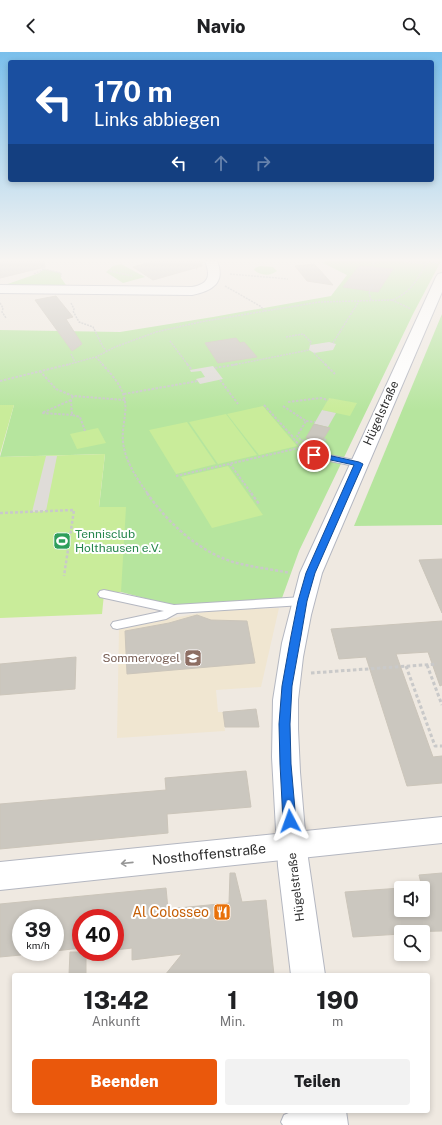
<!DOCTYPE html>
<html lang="de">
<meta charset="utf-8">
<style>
:root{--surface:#fff;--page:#f2f2f2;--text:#202124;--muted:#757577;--accent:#ea580c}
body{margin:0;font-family:"Public Sans",sans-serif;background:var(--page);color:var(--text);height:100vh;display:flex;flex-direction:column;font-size:15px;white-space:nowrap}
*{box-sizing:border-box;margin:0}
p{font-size:13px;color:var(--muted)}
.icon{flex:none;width:22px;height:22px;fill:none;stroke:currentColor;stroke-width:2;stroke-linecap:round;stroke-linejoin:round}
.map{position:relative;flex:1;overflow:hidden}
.drawer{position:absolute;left:12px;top:921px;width:418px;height:140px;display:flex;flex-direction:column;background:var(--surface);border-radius:4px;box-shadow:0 2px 6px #0003}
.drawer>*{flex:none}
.banner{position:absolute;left:8px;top:8px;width:426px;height:122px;border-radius:4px;box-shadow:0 2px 6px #0003;background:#1a4fa0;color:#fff;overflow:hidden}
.controls{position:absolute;left:394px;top:829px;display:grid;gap:8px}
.controls a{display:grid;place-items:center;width:36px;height:36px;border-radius:4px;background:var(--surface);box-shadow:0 2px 6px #0003;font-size:20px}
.speed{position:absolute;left:12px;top:857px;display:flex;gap:8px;font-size:20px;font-weight:700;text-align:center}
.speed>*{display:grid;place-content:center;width:52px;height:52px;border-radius:50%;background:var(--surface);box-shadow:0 2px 6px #0003;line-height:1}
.speed small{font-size:10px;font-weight:400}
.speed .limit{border:6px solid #d22;background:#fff;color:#111}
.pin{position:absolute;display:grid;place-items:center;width:34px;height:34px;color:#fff;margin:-17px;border:2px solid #fff;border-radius:50%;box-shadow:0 1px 4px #0007}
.me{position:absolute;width:44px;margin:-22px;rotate:356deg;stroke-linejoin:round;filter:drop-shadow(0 0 3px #0008)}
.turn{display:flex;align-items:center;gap:14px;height:84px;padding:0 20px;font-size:18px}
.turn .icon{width:52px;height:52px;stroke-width:2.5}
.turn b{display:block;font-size:28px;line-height:34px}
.lanes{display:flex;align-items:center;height:38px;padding:0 20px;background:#0003;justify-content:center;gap:20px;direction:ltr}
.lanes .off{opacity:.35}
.eta{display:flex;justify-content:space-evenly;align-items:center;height:68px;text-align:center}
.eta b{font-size:24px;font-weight:800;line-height:28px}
.primary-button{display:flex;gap:8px;margin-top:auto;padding:8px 20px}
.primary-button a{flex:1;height:46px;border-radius:4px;background:var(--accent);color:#fff;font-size:16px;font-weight:800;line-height:46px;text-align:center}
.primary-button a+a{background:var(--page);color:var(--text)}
header{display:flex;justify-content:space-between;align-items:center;height:52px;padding:0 20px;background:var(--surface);font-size:18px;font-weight:800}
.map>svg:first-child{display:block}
.education{fill:#f0e6d1}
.green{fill:#b6e59e}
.pitch{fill:#c9ec9a}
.plaza{fill:#dfdcd8}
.building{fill:#cbc7bf;stroke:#cbc5ba}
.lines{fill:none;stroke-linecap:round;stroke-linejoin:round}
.service-casing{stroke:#b4b7c1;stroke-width:2}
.minor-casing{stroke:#b4b7c1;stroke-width:2}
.tertiary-casing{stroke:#b4b7c1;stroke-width:2}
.path-far3{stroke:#c9c9c9;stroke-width:1.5;stroke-dasharray:2 1;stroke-linecap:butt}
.path-far2{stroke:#c9c9c9;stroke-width:2;stroke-dasharray:2.5 1.5;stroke-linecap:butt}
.path-far1{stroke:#c9c9c9;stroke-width:2.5;stroke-dasharray:3 2;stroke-linecap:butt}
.path{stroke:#c9c9c9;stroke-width:3;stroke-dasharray:3.5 2.5;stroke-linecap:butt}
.service{fill:#fff;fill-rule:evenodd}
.minor{fill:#fff;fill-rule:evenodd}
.tertiary{fill:#fff;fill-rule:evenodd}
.oneway{stroke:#969696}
.route{fill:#1a73e8;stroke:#114b97}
.labels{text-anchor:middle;stroke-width:4;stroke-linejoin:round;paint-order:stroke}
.street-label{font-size:12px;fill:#2e2e2e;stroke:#fff}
.leisure-label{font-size:12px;fill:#27864d;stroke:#fff;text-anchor:start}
.education-label{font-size:12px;fill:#785e54;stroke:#fff;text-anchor:end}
.near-street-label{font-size:14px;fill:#2e2e2e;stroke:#fff}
.near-food-label{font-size:14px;fill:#c56008;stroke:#fff;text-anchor:end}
</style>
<header><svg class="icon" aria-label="back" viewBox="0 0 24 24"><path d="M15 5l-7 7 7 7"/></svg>Navio<svg class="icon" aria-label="search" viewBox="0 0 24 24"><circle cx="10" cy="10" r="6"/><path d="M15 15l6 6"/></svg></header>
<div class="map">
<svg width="442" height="1073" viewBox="0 0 442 1073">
<rect width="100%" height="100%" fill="#efe9e1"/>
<polygon class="education" points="279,556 261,635 216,638 218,660 223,660 225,679 117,686 119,576 211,559"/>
<g class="green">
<polygon points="325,209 441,209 413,262 299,499 282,546 171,553 121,540 121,537 0,488 125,455 99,456 105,402 0,405 14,353 0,353 0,278 120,280 213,265 331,244 347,223 323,211"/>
<polygon points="121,212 145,225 123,231 106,220 113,214"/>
<path d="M260 214 273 215 277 219C270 224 261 224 254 218L255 216Z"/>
<polygon points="44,217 61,221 61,226 66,233 65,235 2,234 39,221"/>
<polygon points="442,262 442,473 354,474"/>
</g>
<g class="pitch">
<polygon points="329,346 357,351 350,364 322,358"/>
<polygon points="0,353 14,353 0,402"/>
<polygon points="263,354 297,394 259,403 227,362"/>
<polygon points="226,362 257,403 218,412 189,370"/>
<polygon points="187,370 216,412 176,422 149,378"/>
<polygon points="98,376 106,391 77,397 70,382"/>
<polygon points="105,402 99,455 126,455 121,540 104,542 102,562 0,566 0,405"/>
<polygon points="228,414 263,463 212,476 181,425"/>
</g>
<g class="plaza">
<polygon points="329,290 336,292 333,298 314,301 309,298 310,293"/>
<polygon points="213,314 223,327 200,332 196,327 205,325 201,319 191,320 190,318"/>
<polygon points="322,358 336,361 328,375 314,372"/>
<polygon points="46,404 57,404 46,459 32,460"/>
</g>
<g class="building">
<polygon points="0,209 44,209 45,215 0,226"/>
<polygon points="154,209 202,209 202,214 153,228 133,215"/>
<polygon points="314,212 319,217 333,233 307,229 295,214"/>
<polygon points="359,214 393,217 378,240 343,235"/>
<polygon points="56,244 73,265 66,267 82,292 72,299 35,248"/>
<polygon points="236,286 240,291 244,290 257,305 218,311 205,291"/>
<polygon points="314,372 330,376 322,389 306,386"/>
<polygon points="442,507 442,561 419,508"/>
<polygon points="197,563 211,568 247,569 255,611 127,622 125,579 169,571"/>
<polygon points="442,569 442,633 440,634 428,600 396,602 433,705 442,704 442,731 407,734 366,605 339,607 331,577"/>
<polygon points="76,605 75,637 0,643 0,612"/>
<polygon points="256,657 259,675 225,675 223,660"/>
<polygon points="246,719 251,755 167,762 168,781 0,797 0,752 166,738 165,726"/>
<polygon points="230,821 235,821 242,850 266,848 274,923 165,923 182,902 132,908 132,896 115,898 115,866 81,866 81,896 55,899 55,866 21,866 21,903 0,905 0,852 166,836 168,857 229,851"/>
<polygon points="442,821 442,879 401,880 401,882 353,885 345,840 401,836 401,858 423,858 423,836 402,836 422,835 419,823"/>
<polygon points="70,900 86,900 86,923 69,923"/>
</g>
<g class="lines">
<defs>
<g id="service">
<polygon points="314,400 359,409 364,412 359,415 311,405 310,403"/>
<polygon points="104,538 174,553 303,545 307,546 309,549 307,552 303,553 177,561 166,567 117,577 113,576 111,573 113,570 164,559 100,545 98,542 100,539"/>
<polygon points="306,1059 330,1060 333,1067 330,1073 283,1073 281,1070 284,1063 291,1060"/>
</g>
<g id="minor">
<path d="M205 209H217C226 231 212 239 192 243L0 241V233L192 235C209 232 211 224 205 209Z"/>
<polygon points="442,765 442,791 0,838 0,810"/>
</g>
<g id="tertiary">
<polygon points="442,221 442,240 322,521 311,563 303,605 298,648 298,677 300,720 306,792 325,923 291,923 278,814 272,705 273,648 282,591 300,521 436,225 438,222"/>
<polygon points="308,1059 346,1059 348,1073 310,1073"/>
</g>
</defs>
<use href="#service" class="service-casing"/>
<use href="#minor" class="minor-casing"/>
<use href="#tertiary" class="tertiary-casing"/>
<g class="path-far3">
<polyline points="31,209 44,217 61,221 61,225"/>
<polyline points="183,209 197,217"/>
<polyline points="403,209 426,212"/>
<polyline points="428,209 438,211"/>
<polyline points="372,215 375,209"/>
<polyline points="110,219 132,224"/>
<polyline points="34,222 44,217"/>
<polyline points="230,222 288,227"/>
<polyline points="225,234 260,254 265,259"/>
<polyline points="371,248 369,240 373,232"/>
<polyline points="392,248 411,257"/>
<polyline points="0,251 3,256 2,260 6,266"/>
<polyline points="71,251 74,257 73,259 79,270 93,275 103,295 107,299"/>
<polyline points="286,285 303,282 311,290 310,293"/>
<polyline points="170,289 188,313"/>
<polyline points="333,291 359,249"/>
<polyline points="314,301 326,313"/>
<polyline points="71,302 75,310"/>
<polyline points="96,305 103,313"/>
<path d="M66 313 96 305 115 295 156 280 200 270 319 250 392 248C411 241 418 226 428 209"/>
<polyline points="233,313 309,298"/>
</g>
<g class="path-far2">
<path d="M102 312C116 327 128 341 125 362 124 372 122 381 123 390 125 409 137 427 148 442"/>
<polyline points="187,312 192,318"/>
<polyline points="325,312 335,322"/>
<polyline points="215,316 238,312"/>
<polyline points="40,319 56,337 73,344 125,348"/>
<polyline points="220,328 238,352"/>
<polyline points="0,329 70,312"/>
<polyline points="124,342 198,329"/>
<polyline points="73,344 71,348 72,363 80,365 85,379"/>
<polyline points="71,348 42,361 72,363"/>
<polyline points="288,350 321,346 328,348"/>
<polyline points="264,353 293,385"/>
<polyline points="283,354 306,369 297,384 301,388 311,390"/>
<polyline points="306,369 315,370"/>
<polyline points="322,392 326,386"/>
<polyline points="230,412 252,442"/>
<polyline points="176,424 299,396 300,394 292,385"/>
</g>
<g class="path-far1">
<path d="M147 441C167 470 198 499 233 510 251 515 271 517 290 521"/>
<polyline points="251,441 259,452"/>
<polyline points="0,461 74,458 64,524"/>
</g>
<g class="path">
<polyline points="427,613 442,653"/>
<polyline points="406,614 435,694 442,694"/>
<polyline points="311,621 437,612"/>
</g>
<use href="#service" class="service"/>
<use href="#minor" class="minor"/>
<use href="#tertiary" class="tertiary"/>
</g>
<defs><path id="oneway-shaft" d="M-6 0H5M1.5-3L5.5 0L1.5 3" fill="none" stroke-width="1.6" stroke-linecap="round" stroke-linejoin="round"/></defs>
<use class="oneway" href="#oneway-shaft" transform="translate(127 811) rotate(174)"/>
<linearGradient id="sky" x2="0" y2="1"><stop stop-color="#7abfeb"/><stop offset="0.58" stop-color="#f8f5f2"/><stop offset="1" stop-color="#f8f5f2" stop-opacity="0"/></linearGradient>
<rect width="442" height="359" fill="url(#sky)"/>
<polygon class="route" points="314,400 359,410 363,412 315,521 307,549 301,584 292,634 290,672 291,712 296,769 294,773 290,775 285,773 283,769 280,712 279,672 282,634 291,584 298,549 306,521 354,413 312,404 311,403"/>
<defs>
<symbol id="stadium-square" viewBox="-11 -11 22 22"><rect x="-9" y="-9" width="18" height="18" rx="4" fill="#2e9e5b" stroke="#fff"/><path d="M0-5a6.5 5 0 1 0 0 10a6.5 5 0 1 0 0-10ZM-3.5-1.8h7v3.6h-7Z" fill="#fff"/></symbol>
<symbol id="school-square" viewBox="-11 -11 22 22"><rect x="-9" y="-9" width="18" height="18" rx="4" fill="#8d6e63" stroke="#fff"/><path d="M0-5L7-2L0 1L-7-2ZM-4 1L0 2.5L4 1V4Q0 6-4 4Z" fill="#fff"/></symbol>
<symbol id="restaurant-square" viewBox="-11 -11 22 22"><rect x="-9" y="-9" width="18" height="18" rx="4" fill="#e8710a" stroke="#fff"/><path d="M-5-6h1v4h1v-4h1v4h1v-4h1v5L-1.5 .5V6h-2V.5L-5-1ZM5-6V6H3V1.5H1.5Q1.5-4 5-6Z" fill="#fff"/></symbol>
</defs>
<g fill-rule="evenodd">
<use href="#stadium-square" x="52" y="479" width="20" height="20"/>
<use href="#school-square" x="183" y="596" width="20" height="20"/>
<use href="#restaurant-square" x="212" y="850" width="20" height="20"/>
</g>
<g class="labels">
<g class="street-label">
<text transform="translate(381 361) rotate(-66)" y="4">Hügelstraße</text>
<text transform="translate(296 835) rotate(-97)" y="4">Hügelstraße</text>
</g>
<g class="leisure-label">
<text x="75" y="486">Tennisclub<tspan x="75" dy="14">Holthausen e.V.</tspan></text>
</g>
<g class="education-label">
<text x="180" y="610">Sommervogel</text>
</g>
<g class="near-street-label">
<text transform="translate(209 802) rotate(-6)" y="5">Nosthoffenstraße</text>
</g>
<g class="near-food-label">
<text x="209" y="865">Al Colosseo</text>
</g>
</g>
</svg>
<div class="controls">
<a><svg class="icon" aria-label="sound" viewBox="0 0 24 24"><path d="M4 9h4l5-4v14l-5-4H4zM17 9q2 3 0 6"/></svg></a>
<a><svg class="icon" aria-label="search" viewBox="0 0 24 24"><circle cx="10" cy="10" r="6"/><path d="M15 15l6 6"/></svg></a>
</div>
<div class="speed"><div>39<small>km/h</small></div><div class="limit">40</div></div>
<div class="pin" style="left:314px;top:403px;background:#d93025"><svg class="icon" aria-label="arrive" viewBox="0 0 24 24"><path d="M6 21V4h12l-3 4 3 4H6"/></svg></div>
<svg class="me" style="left:290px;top:769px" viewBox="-20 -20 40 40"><path d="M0-17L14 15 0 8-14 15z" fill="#1a73e8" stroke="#fff" stroke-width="4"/></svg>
<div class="banner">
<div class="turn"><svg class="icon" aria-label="left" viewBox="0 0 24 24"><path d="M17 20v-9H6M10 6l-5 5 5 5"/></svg><div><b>170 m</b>Links abbiegen</div></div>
<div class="lanes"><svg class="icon" aria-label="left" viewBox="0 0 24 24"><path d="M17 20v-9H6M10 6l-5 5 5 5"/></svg><svg class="icon off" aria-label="ahead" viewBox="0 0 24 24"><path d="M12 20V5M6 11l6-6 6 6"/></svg><svg class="icon off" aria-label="right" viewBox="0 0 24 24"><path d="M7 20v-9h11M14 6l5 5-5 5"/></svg></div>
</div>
<section class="drawer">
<div class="eta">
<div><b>13:42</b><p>Ankunft</p></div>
<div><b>1</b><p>Min.</p></div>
<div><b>190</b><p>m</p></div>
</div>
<div class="primary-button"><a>Beenden</a><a>Teilen</a></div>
</section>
</div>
